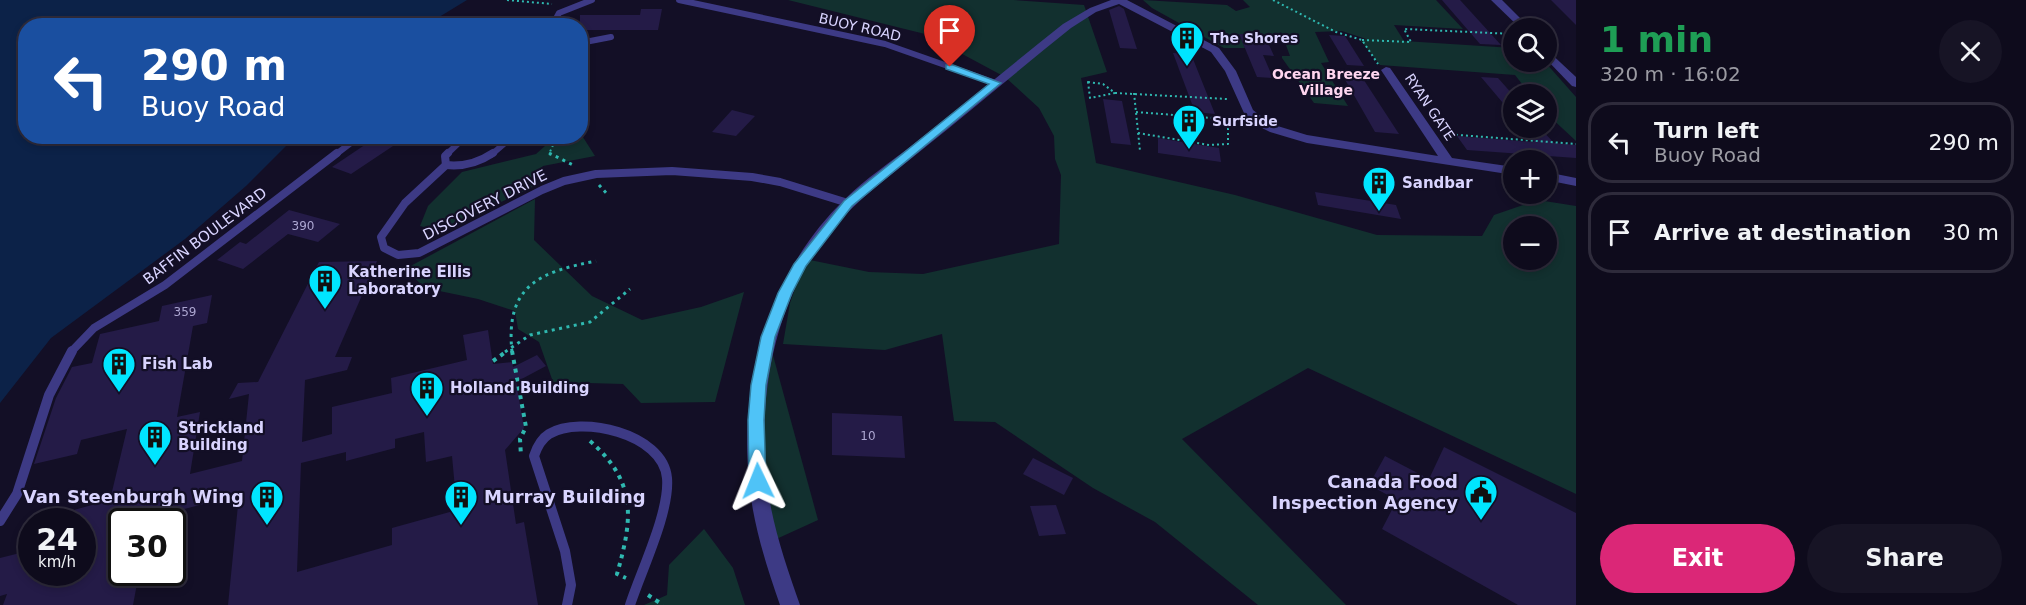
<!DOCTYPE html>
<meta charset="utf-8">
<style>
:root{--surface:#0e0b1c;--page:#171425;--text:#f1f3f6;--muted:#9b9ba3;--line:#2e2b3b;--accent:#db2777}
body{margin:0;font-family:"DejaVu Sans",sans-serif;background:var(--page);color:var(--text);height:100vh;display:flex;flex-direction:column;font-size:22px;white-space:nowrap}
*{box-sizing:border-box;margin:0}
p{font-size:20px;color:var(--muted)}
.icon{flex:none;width:33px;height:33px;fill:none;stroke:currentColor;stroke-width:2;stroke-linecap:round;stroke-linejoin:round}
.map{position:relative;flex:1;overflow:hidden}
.side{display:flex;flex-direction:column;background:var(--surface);width:450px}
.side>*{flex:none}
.top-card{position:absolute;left:18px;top:18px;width:570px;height:126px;border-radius:24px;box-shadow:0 3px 9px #0003,0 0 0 2px var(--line);background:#1a4fa0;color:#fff;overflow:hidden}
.fabs{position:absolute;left:1503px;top:18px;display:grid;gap:12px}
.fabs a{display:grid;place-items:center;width:54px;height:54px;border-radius:50%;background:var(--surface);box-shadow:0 3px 9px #0003,0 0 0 2px var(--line);font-size:30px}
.speed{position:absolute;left:18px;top:508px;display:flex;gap:12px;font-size:30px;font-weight:700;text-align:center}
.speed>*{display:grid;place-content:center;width:78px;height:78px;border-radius:50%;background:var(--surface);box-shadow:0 3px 9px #0003,0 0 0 2px var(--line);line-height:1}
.speed small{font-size:15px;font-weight:400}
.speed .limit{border:3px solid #111;border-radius:9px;background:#fff;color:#111}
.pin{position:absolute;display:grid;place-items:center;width:51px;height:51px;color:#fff;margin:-62px -26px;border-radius:50% 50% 50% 0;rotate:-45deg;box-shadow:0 0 6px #0007}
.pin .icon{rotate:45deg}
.me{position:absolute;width:66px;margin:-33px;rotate:358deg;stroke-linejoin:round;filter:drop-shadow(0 0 4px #0008)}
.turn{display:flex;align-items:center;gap:21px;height:126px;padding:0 24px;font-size:27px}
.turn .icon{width:78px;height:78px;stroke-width:2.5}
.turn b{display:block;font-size:42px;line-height:51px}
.round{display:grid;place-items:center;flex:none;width:63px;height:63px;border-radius:32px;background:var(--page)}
.head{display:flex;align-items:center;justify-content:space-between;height:102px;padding:0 24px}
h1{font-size:36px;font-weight:600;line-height:45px;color:#1e9e55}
.primary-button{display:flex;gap:12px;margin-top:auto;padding:12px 24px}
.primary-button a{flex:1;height:69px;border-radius:36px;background:var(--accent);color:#fff;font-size:24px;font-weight:600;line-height:69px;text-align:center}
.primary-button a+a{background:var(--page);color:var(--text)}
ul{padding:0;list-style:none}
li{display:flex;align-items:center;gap:18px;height:81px;margin:0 12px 9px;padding:0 12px;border:3px solid var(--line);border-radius:24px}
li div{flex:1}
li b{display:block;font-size:22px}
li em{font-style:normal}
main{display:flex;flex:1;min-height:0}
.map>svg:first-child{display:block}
.green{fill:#12302f;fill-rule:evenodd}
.water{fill:#0c2248}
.building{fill:#241b47;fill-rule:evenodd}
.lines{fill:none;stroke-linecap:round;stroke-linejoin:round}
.path-far2{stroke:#2fb8b0;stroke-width:2;stroke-dasharray:2 3;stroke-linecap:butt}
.path-far1{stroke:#2fb8b0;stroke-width:3;stroke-dasharray:3 4.5;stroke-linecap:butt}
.path{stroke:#2fb8b0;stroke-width:4;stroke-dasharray:4 5;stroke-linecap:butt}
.service-far2{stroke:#3d3a85;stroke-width:6}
.service-far1{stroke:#3d3a85;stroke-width:8}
.service{stroke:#3d3a85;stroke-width:10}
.minor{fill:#3d3a85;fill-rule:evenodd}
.route{fill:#4fc3f7;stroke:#337fa1;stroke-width:1.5}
.labels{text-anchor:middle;stroke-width:4.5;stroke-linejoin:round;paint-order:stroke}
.number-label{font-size:12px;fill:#aca6d1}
.far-street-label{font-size:14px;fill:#d9d4ff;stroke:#130f26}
.far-poi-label{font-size:14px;font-weight:bold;fill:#d9d4ff;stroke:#130f26;text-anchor:start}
.far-neighbourhood-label{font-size:14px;font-weight:bold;fill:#ffd6f0;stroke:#130f26}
.poi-label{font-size:15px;font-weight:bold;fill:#d9d4ff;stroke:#130f26;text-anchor:start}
.street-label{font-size:15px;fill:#d9d4ff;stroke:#130f26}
.near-poi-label{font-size:18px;font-weight:bold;fill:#d9d4ff;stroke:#130f26;text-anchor:end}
</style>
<main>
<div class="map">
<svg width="1576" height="605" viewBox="0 0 1576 605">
<rect width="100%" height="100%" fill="#130f26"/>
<g class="green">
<path d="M788 0H1013L1084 5 1107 72 1081 78 1096 163 1235 195 1377 235 1482 236 1494 215 1538 200 1576 206V494L1308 368 1182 439 1346 605H1258L1155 522 1093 488 995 422 954 421 942 334 885 350 783 344 790 303 805 259 869 272 923 274 1059 244 1061 175 1055 159 1054 136 1039 108 1005 77 925 34ZM1514 226H1546V260H1514Z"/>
<polygon points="1143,0 1227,5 1236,11 1250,7 1243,0 1436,0 1463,29 1394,25 1404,41 1513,48 1514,62 1545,62 1576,97 1576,141 1547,114 1546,94 1530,94 1515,75 1380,65 1361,41 1366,39 1342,31 1315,32 1329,62 1321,63 1348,106 1314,103 1282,58 1282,56 1290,56 1283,37 1239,34 1245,48 1224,48 1152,8"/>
<polygon points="581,134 595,156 543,166 535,176 537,185 440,231 420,226 428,206 462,172 536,154 555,137 580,136"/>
<polygon points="535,199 534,240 592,296 642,320 701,307 744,292 715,402 641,403 623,384 553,382 539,342 518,329 515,311 478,299 425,288 405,269"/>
<polygon points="768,337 818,520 772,541 759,483"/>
<polygon points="704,529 733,568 745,605 644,605 667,595 669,565"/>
</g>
<polygon class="water" points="0,0 467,0 426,25 26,26 26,136 295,137 246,186 185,239 51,338 0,403"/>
<g class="building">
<polygon points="1442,0 1460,0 1501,45 1480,44"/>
<polygon points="1551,0 1576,0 1576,25"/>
<polygon points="1119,6 1124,9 1137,49 1120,48 1109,10"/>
<polygon points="641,9 662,9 658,30 580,30 580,15 640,15"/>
<polygon points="1239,34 1265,36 1274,56 1263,55 1273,78 1257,77"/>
<polygon points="1329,35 1345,36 1364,66 1347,65"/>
<polygon points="1173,53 1191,54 1215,114 1195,112"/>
<polygon points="1339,69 1358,71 1399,134 1375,132"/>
<polygon points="1481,77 1498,78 1514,96 1514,116"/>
<polygon points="1103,99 1122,101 1131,145 1111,143"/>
<polygon points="732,110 755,116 736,136 712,132"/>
<polygon points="1523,128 1540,128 1554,143 1576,145 1576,158 1467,150 1457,136 1534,142"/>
<polygon points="378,136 408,136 351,174 332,167"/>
<polygon points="1158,138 1219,148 1221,162 1158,153"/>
<polygon points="1315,192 1396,205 1401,219 1318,205"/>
<polygon points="289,210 340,224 318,242 288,234 243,269 217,260 240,242 246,244"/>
<path d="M377 261 335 357H352L347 370 305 380 302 442 332 434V407L392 393 391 378 467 360 463 335 488 330 493 364 512 362 513 367 537 355 546 366 516 382 524 428 505 450 516 524 524 522 538 605H228L239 495 149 518V522H122V573H139L133 605H3L7 594 0 596V558L32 550V573H82V522H45V518L110 500 127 429 81 440 77 454 34 464 56 398 72 367 92 363 100 334 159 321 162 306 212 295 207 323 193 326 177 417 200 412 190 474 242 461 249 394 229 399 238 383 258 382 319 262ZM424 432 426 462 452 456 457 510 392 528V545L297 572 301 463 346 452V461L395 448V439Z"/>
<polygon points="832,413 902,416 905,458 832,455"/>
<polygon points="1444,447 1576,513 1576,605 1518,605 1382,529 1397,500 1369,485 1385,456 1429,479"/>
<polygon points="1033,458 1073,478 1064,495 1023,474"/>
<polygon points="1056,505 1066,534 1039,536 1030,506"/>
</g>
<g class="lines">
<g class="path-far2">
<polyline points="507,0 552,4"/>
<polyline points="1273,0 1336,32 1362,40 1378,64"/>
<polyline points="1362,40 1411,42 1404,29 1514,34"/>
<polygon points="1088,82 1103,84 1115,93 1090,98"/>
<polyline points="1115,93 1227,99"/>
<polyline points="1134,93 1140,151"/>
<polyline points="1136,112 1238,120"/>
<polyline points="1138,133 1209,145 1228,144 1228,121"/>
<polyline points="1446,134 1576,144"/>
<polyline points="541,136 553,145 549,154 551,155"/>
</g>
<g class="path-far1">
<polyline points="549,153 575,166"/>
<polyline points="599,185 607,194"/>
<polyline points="505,352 530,335 590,322 630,289"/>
<path d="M512 352C505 285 540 272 596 261"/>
</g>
<g class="path">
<polyline points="512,351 526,427 520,439 521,456"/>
<polyline points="493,361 507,351"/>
<path d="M590 441C637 482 633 518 617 574L626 578"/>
<polyline points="648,595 663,605"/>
</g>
<g class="service-far2">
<polyline points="679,0 885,44 996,83"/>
<polyline points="552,26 559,13 592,0"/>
<polyline points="580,43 611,37"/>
<polyline points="335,155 360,136"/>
<polyline points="446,155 466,136"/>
<polyline points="491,155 505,143 505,136"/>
</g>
<g class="service-far1">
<path d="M448 153 445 156 446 165C464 167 478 163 493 153"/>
<polyline points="446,165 405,203 381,237 384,248 398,255 419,253 542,190 564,181 596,174 672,171 752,177 780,182 848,203"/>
<polyline points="71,352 94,328 165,285 337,153"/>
</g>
<g class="service">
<polyline points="0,521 17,494 49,395 72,351"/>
<path d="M567 605 571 585 565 551 534 456C537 447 541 439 549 434 580 415 663 433 667 478 670 512 641 571 630 605"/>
</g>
<g class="minor">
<path d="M1111 0H1127L1219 48 1236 71 1253 110 1271 124 1307 135 1438 156 1381 70 1386 67 1390 68 1452 158 1514 167V175L1307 143 1270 132 1256 125 1244 113 1225 71 1211 52 1119 4 1096 12 1071 28C1021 68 973 109 923 149 890 176 856 200 829 233 774 301 757 398 767 483 772 525 786 565 800 605H780C766 565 753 524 749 482 739 379 769 273 844 200 866 178 891 162 915 143 965 104 1014 63 1063 24L1090 8Z"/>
<polygon points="1491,0 1502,0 1530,28 1520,28"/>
<polygon points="1546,49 1576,77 1576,87 1572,86 1546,59"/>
<polygon points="1546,172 1576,178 1576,186 1546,180"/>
</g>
</g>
<polygon class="route" points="946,65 953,65 1001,83 852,206 806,266 792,293 775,337 766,385 764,420 766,481 763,486 758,488 752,486 749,481 748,420 751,385 761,337 778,293 794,264 844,201 989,84 946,69"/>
<defs>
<symbol id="building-pin" viewBox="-11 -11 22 30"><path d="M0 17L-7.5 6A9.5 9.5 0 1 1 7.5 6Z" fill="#00e5ff" stroke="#130f26"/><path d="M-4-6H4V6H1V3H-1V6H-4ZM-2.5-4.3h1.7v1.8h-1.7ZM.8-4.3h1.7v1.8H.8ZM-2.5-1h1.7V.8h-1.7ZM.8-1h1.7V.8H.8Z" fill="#111"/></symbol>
<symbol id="civic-pin" viewBox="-11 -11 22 30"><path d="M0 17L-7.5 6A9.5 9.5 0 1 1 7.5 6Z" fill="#00e5ff" stroke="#130f26"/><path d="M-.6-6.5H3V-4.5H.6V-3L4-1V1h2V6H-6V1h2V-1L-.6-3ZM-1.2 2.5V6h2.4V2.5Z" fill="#111"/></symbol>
</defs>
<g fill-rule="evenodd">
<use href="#building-pin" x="1168" y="19" width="38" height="52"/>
<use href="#building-pin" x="1170" y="102" width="38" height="52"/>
<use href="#building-pin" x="1360" y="164" width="38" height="52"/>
<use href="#building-pin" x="306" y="262" width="38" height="52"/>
<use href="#building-pin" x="100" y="345" width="38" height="52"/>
<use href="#building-pin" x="408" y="369" width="38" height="52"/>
<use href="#building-pin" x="136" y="418" width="38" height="52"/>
<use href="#civic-pin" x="1462" y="473" width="38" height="52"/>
<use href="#building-pin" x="248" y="478" width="38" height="52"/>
<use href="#building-pin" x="442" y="478" width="38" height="52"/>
</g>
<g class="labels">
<g class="number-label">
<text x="303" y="230">390</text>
<text x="185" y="316">359</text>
<text x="868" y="440">10</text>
</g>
<g class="far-street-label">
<text transform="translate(860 27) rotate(13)" y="5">BUOY ROAD</text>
<text transform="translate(1430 107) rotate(56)" y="5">RYAN GATE</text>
</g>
<g class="far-poi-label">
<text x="1210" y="43">The Shores</text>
<text x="1212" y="126">Surfside</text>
</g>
<g class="far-neighbourhood-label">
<text x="1326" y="79">Ocean Breeze<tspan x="1326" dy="16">Village</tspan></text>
</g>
<g class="poi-label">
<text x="1402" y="188">Sandbar</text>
<text x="348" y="277">Katherine Ellis<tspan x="348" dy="17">Laboratory</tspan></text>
<text x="142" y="369">Fish Lab</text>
<text x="450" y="393">Holland Building</text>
<text x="178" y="433">Strickland<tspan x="178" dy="17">Building</tspan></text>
</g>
<g class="street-label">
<text transform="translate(485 205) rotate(-27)" y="5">DISCOVERY DRIVE</text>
<text transform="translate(205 236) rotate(-37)" y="5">BAFFIN BOULEVARD</text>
</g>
<g class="near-poi-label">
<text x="1458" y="488">Canada Food<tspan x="1458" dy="21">Inspection Agency</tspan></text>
<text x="244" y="503">Van Steenburgh Wing</text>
<text x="484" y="503" text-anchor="start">Murray Building</text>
</g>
</g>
</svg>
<div class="fabs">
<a><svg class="icon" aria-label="search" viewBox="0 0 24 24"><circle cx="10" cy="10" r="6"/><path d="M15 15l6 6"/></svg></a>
<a><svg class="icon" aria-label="layers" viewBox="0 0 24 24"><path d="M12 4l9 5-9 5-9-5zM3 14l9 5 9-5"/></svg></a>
<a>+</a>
<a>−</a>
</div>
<div class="speed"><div>24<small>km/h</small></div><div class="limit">30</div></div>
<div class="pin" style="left:950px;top:67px;background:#d93025"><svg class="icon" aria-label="arrive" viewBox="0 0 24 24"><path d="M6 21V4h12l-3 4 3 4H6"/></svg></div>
<svg class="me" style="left:758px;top:481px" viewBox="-20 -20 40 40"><path d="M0-17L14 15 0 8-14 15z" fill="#4fc3f7" stroke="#fff" stroke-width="4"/></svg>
<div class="top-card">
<div class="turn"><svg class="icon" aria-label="left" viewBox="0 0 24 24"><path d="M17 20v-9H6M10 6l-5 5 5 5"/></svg><div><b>290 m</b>Buoy Road</div></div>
</div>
</div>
<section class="side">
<div class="head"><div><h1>1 min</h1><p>320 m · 16:02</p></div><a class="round"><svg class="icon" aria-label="close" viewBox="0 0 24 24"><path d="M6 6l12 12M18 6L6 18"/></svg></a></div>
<ul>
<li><svg class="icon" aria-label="left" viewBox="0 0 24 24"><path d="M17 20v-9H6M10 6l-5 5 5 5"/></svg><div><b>Turn left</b><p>Buoy Road</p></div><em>290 m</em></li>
<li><svg class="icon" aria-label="arrive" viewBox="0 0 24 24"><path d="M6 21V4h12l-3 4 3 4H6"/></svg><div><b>Arrive at destination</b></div><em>30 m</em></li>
</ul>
<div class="primary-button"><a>Exit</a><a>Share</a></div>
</section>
</main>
